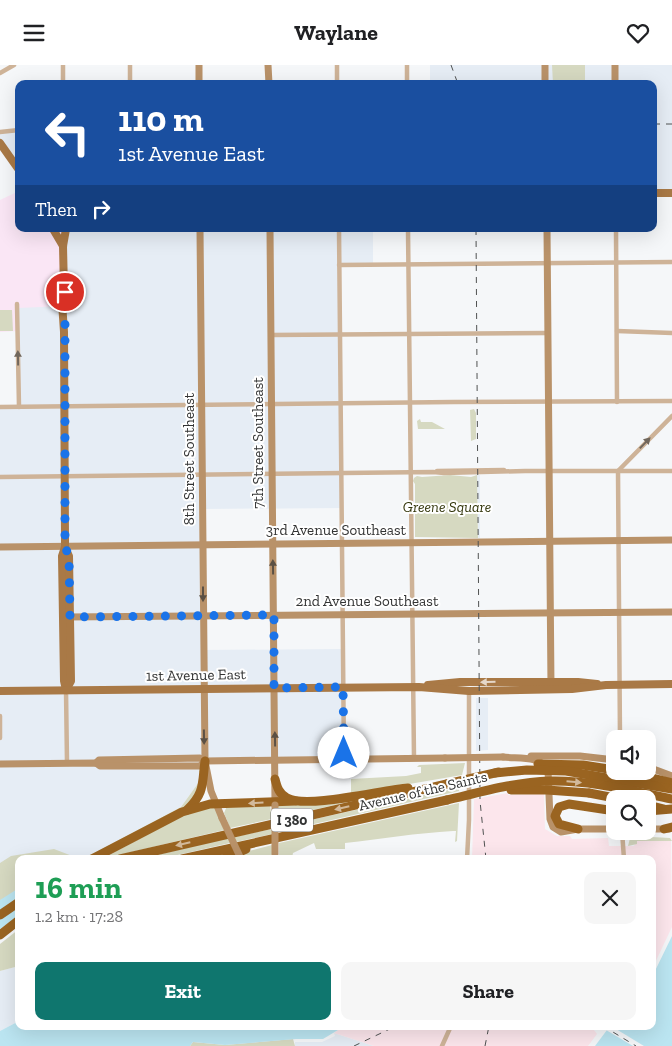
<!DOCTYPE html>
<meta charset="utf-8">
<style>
:root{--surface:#fff;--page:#f6f6f6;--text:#202124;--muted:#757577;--accent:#0f766e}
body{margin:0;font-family:"Zilla Slab",serif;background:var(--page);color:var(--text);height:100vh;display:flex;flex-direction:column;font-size:19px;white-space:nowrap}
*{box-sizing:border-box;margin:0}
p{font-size:16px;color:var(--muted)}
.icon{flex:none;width:28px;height:28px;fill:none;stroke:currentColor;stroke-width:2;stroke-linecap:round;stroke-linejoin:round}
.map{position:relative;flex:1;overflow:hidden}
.details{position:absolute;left:15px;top:790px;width:641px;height:175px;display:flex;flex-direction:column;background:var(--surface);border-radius:10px;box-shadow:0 5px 20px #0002}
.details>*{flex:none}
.banner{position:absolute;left:15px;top:15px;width:642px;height:152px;border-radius:10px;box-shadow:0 5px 20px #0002;background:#1a4fa0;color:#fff;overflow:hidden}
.controls{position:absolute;left:606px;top:665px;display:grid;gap:10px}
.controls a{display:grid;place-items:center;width:50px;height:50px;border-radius:10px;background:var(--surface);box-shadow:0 5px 20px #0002;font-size:25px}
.pin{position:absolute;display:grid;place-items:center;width:42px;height:42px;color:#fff;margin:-21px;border:2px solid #fff;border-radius:50%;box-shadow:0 1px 5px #0007}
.me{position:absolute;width:55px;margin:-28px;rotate:0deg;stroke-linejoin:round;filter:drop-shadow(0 0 4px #0008)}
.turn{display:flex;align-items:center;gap:18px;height:105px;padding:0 20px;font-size:22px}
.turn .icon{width:65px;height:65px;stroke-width:2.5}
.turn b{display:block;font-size:35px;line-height:42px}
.then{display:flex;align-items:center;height:48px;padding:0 20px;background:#0003;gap:10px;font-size:19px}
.round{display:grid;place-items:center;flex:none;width:52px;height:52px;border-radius:10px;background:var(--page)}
.overview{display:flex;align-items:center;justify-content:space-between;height:85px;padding:0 20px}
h1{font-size:30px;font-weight:800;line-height:38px;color:#1e9e55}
.action{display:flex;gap:10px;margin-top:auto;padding:10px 20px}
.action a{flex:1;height:58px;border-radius:10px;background:var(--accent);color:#fff;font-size:20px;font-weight:800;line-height:58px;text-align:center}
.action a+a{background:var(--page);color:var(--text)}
header{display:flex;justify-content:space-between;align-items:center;height:65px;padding:0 20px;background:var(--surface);font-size:22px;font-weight:800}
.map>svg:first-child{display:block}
.built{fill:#e6edf5}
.industrial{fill:#fce6ec}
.education{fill:#fae6f5}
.green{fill:#d6d9c1}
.water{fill:#bbe5f1}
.pier{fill:#f5f7f9}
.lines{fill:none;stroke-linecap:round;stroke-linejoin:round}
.street{stroke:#ceb398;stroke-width:4.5}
.secondary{stroke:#b99269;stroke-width:7}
.primary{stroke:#a97946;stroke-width:8}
.highway{stroke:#9a6421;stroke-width:9}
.rail{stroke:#505252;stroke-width:1;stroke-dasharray:6 6;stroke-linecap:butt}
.secondary-bridge{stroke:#b99269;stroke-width:7}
.highway-bridge{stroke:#9a6421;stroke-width:9}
.oneway{fill:#71675c}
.oneway2{fill:#5b5044}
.oneway3{fill:#e5d7c8}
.oneway4{fill:#d2b99b}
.route{stroke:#1a73e8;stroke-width:9;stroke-dasharray:0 16.2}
.labels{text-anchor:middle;stroke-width:4;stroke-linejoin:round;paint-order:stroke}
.shield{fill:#fff;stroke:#707171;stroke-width:1}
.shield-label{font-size:14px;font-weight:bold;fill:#333434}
.street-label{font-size:15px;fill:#333434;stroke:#fff}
.park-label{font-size:15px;font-style:italic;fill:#32350a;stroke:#fff}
</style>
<header><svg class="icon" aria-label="menu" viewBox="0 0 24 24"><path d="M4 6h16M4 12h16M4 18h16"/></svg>Waylane<svg class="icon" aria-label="heart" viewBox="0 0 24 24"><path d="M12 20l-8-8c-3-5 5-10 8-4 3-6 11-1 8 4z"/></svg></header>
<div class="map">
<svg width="672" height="981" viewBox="0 0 672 981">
<rect width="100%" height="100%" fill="#f5f7f9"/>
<g class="built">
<polygon points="430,0 672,0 672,129 654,129 654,19 430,19"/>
<polygon points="19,66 19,103 0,76 0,67"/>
<polygon points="64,164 408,164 408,165 373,165 373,200 340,200 342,443 204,444 203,585 343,584 344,694 205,696 204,704 199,705 199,717 181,742 94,788 80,794 19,794 0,835 0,342 19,342 17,243"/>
<polygon points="477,410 480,410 480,473 478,473"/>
<polygon points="476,633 488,633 488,685 476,686"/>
<polygon points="19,901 19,956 0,966 0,906"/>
<polygon points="334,968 374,981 295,981 295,977 322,977 335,971"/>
</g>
<g class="industrial">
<polygon points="508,728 508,730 544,729 545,764 557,771 570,771 572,774 608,773 609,781 634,781 637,776 671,775 672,862 653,902 652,794 472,794 474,734"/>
<polygon points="339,961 595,961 594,965 597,969 588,981 374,981 334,968 338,965"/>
</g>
<polygon class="education" points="19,126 19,164 64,164 64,241 18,243 18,266 0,267 0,135"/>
<g class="green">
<polygon points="552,0 585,0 585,19 553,19"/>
<polygon points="0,245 12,245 13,266 0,266"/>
<polygon points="474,344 476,348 476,374 471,376 470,345"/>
<polygon points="420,354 421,357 432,357 445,364 418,364 417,356"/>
<polygon points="450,410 471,412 477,410 478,473 415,472 415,419 413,416 414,413 417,411 422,412"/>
<polygon points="465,698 462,710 351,729 351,714 406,711 421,708 421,702 417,702 419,700"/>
<polygon points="199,705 200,706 199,724 186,742 88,794 19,794 19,829 0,841 0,798 11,791 54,784 80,794 94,788 181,742 199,717"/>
<polygon points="459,722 459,726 279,767 279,762"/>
<polygon points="360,734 279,753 278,740"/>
<path d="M459 738 457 776 455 777 456 766H453C417 768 381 774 345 778V784H316L314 778 293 788 292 793 279 794V778Z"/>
<polygon points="270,740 272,754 230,763 224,748 227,741"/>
<polygon points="214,741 224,765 102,794 191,746"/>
<polygon points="272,764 272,769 236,777 234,772"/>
<polygon points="652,772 670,773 672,776 637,776 637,779 628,781 630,773"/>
<polygon points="228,773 230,778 160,794 140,794"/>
<polygon points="272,780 272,794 244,794 241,788"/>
<polygon points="19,864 19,901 0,906 0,879"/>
<polygon points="293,974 295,981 190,981 193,977 225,980"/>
</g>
<g class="water">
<polygon points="19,823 19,851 0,864 0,835"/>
<polygon points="672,871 672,981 595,981 610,961 652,961 653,910"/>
<polygon points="19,956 19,961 339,962 338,965 323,974 296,974 225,980 193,977 190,981 0,981 0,966"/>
</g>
<polygon class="pier" points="608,961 611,961 644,981 633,981 606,965"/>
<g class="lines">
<g class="street">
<polyline points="63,0 63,19"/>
<polyline points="130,0 130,19"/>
<polyline points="407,0 407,19"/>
<polyline points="0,8 14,0"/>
<polyline points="337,19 337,0"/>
<polyline points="0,67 19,65"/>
<polyline points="339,164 344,694"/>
<polyline points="408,164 414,693"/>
<polyline points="616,164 617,337"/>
<polyline points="339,200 672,197"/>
<polyline points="17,239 19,342"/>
<polyline points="617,266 672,268"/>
<polyline points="271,270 548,268"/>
<polyline points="0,342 453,337 672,336"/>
<polyline points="437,406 504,405"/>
<polyline points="618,406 620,674"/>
<polyline points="618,406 672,351"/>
<polyline points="0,412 433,407 444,408 525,406 672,406"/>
<polyline points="66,625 67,698"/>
<polyline points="0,651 0,673"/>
<polyline points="622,766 624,794"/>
<polyline points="467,794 469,755 469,626"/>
<polyline points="442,981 451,961"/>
</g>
<g class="secondary">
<polyline points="199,0 199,19"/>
<polyline points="268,0 269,19"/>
<polyline points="545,0 545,19"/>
<polyline points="615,0 615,19"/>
<polyline points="200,164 205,696 211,726 222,753"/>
<polyline points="270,164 275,740"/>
<polyline points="547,164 551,621"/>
<polyline points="0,482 672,475"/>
<polyline points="65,552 672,547"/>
<polyline points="531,691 580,691 615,695"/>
<path d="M503 692C517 694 541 690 548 705L550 754 553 762 561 767 578 764H615"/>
<polyline points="96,698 99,695 200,693 205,696 445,693"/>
<polyline points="0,699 96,698 100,701 200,701 205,696"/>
<polyline points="648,702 672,711"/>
<polyline points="648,764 669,764"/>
</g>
<g class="primary">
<polyline points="0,78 19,105"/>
<polyline points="654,128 672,128"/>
<polyline points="53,164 63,181"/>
<polyline points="66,164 63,181 64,225 62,237 64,267 65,474 65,482 62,491 64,616 66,625"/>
<polyline points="65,482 69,491 71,616 66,625"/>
<polyline points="428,620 460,617 578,617 597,619"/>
<polyline points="0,626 419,622 469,626 572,624 606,620 672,619"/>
</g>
<g class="highway">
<polyline points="624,706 672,718"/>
<path d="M275 714C277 722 279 729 287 733 307 744 382 725 408 723"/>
<polyline points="589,728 620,734"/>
<polyline points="648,740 664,744"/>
<path d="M187 745C205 728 202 718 205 696"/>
<polyline points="578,764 559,759 555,751 559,742 569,739 615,746"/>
<polyline points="664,764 672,762"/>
<polyline points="92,794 182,747 210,739 296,736"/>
<polyline points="120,794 447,719"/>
<polyline points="182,794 447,735"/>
<polyline points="223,794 246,784"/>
<polyline points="0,850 19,837"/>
<polyline points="0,870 19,855"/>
</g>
<g class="rail">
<polyline points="451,0 458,19"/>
<polyline points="654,59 672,59"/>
<polyline points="476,164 480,736 486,794"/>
<polyline points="603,961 636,981"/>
<polyline points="354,981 396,961"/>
<polyline points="485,981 489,961"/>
</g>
<g class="secondary-bridge">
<polyline points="445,693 503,692"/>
<polyline points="275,740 275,789"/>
<polyline points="222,753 241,794"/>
</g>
<g class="highway-bridge">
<polyline points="538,699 583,700 615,705"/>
<polyline points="495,708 527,705 566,706 672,724"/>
<polyline points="447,719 499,707"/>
<polyline points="511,725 547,725 589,728"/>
<path d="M447 735C481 727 515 717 550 716 591 715 632 726 672 734"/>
<polyline points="648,746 672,744"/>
</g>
</g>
<defs><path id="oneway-solid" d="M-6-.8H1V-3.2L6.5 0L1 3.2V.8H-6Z" transform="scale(1.25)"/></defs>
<g class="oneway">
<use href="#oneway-solid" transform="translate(18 293) rotate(-91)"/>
<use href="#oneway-solid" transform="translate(645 378) rotate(-46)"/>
</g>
<g class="oneway2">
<use href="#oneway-solid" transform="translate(273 502) rotate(-91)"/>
<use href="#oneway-solid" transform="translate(203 529) rotate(90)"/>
<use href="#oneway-solid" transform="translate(204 672) rotate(89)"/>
<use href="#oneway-solid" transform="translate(275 674) rotate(-91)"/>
</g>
<use class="oneway3" href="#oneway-solid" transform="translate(488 617) rotate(179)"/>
<g class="oneway4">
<use href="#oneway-solid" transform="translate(574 717) rotate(5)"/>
<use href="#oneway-solid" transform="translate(256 738) rotate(177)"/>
<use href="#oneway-solid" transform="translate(342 743) rotate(167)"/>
<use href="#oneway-solid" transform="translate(183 779) rotate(167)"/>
</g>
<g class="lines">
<polyline class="route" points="65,227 65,482 69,491 70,552 274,550 274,623 343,622 344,688"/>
</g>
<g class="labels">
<rect class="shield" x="271" y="743.5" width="42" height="23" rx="4"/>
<g class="shield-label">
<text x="292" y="760">I 380</text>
</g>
<g class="street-label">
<text transform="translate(258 378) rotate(-90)" y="5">7th Street Southeast</text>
<text transform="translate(189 394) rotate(-90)" y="5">8th Street Southeast</text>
<text x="336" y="470">3rd Avenue Southeast</text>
<text x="367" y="541">2nd Avenue Southeast</text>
<text transform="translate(196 610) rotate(-1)" y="5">1st Avenue East</text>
<text transform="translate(423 726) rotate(-13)" y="5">Avenue of the Saints</text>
</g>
<g class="park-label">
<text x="447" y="447">Greene Square</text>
</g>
</g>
</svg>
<div class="controls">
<a><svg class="icon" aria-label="sound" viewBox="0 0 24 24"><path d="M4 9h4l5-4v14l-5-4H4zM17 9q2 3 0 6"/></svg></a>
<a><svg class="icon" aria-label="search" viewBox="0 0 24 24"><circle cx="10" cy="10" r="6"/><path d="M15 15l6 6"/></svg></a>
</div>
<div class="pin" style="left:65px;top:227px;background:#d93025"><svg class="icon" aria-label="arrive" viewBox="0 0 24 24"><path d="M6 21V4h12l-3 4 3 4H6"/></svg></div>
<svg class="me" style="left:344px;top:688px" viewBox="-20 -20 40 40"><circle r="19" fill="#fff"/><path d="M0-13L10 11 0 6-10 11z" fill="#1a73e8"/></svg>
<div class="banner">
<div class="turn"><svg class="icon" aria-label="left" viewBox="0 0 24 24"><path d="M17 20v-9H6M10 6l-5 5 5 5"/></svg><div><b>110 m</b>1st Avenue East</div></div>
<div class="then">Then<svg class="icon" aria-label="right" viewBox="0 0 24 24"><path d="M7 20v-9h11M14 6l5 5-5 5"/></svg></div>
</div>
<section class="details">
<div class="overview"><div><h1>16 min</h1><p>1.2 km · 17:28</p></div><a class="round"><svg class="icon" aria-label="close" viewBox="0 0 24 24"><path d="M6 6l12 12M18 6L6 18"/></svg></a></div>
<div class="action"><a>Exit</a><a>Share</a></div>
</section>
</div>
